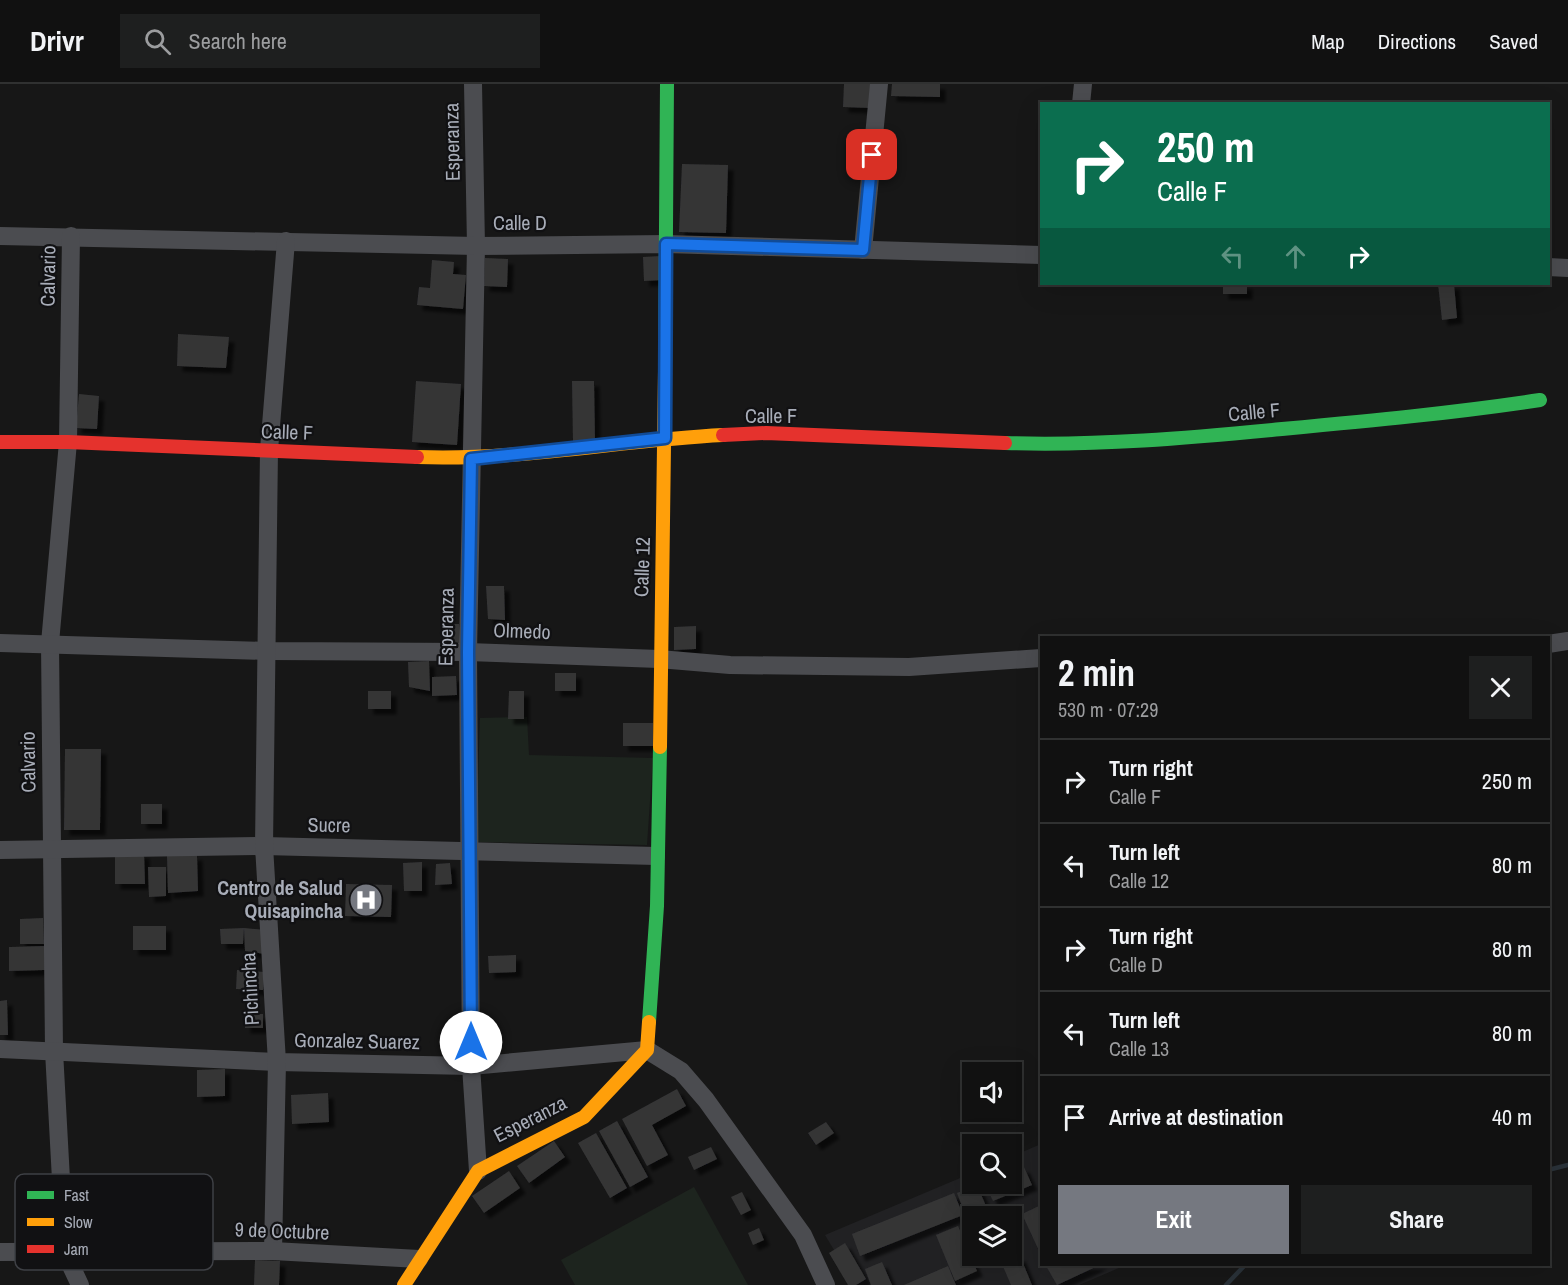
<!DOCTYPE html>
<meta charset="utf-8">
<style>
:root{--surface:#111;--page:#1e1f1f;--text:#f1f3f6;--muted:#9c9d9f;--line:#303131;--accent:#757880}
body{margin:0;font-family:"Archivo Narrow",sans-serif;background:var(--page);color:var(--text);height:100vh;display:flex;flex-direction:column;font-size:22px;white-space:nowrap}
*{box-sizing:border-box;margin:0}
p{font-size:20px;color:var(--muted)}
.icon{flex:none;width:33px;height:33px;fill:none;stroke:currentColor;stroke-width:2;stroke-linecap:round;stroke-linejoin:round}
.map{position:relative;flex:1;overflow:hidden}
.sheet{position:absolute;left:1040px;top:552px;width:510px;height:630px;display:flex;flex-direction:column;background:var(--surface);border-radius:0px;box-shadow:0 6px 24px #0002,0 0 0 2px var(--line)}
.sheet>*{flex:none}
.hud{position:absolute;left:1040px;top:18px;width:510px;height:183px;border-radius:0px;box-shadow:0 6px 24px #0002,0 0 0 2px var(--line);background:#0b6e4f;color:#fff;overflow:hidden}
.fabs{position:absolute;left:962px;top:978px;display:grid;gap:12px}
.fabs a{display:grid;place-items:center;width:60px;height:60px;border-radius:0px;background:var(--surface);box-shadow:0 6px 24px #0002,0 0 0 2px var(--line);font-size:30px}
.pin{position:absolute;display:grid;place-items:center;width:51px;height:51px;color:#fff;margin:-26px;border-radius:12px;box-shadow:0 3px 9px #0006}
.me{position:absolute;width:66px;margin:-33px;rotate:0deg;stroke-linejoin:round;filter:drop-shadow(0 0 4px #0008)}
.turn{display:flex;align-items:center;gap:21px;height:126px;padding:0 18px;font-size:27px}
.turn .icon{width:78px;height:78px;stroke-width:2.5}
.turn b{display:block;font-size:42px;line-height:51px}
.lanes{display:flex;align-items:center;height:57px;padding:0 18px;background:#0003;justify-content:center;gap:30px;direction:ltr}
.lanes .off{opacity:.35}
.round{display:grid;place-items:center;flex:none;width:63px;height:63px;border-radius:0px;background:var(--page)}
.headline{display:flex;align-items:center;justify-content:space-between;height:102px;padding:0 18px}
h1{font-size:36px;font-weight:800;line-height:45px}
.cta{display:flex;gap:12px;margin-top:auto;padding:12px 18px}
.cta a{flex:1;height:69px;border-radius:0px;background:var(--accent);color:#fff;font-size:24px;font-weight:800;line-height:69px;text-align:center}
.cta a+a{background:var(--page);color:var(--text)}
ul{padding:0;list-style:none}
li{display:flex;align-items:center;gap:18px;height:84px;padding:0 18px;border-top:2px solid var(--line)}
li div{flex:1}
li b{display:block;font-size:22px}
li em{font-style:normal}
header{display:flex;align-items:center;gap:36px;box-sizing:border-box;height:84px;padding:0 30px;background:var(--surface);border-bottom:2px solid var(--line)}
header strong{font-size:28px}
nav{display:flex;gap:33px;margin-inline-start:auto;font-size:21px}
.search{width:420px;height:54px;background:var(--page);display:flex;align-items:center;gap:15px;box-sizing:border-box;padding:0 21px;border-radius:0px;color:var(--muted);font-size:22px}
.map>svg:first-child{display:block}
.built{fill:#212123;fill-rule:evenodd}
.green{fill:#1d241e}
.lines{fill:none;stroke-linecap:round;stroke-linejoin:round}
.stream{stroke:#2a3239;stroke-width:4.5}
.building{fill:#353536;filter:url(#shadow)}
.street{stroke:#4b4c50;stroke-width:18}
.fast{stroke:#30b455;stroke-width:14}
.slow{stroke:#ff9f0a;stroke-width:14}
.jam{stroke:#e5322d;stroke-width:14}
.route-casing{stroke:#114b97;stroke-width:15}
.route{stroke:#1a73e8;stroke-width:10}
.labels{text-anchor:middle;stroke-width:4.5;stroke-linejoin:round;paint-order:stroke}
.street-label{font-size:20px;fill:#a8adb8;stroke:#111113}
.poi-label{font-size:20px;font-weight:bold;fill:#a8adb8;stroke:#111113;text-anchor:end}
.key{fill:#111113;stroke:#3e4045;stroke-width:1.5}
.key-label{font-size:16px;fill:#a8adb8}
</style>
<header>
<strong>Drivr</strong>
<div class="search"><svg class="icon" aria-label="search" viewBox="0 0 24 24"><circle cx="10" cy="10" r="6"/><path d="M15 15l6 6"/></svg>Search here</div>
<nav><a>Map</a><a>Directions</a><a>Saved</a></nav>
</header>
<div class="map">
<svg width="1568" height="1201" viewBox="0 0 1568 1201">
<defs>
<filter id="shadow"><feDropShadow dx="5.5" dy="5.5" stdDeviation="1.5" flood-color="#0009"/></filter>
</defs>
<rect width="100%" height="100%" fill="#171717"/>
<path class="built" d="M1041 1060V1180L1126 1181 1079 1201H855L825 1151 972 1089V1100H1011V1073ZM972 1132H1011V1172H972Z"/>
<g class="green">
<polygon points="527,633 529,671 653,674 647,761 476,758 480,634"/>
<polygon points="694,1103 748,1201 575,1201 561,1176"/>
</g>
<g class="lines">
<g class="stream">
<polyline points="1548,1086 1568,1081"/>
<polyline points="1226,1201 1246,1180"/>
</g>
</g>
<g class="building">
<polygon points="844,0 872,0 871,24 843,23"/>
<polygon points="892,0 940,0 940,13 891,12"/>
<polygon points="682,80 728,81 726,149 679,148"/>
<polygon points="661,172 662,196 644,197 643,173"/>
<polygon points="485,174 508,175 507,203 484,202"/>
<polygon points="432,176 454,178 453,190 466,191 463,225 417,221 419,203 430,204"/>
<rect x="1223" y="200" width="24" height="10"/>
<polygon points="1438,200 1454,200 1457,234 1442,236"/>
<polygon points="178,250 229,253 226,284 177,282"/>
<polygon points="416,297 461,300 457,361 412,358"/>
<polygon points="572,297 594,297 595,359 573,359"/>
<polygon points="79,310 99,312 97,345 76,344"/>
<polygon points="486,502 504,502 505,536 488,535"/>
<polygon points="443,540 459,540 460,559 444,559"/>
<polygon points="696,542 696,565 674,566 674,543"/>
<polygon points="429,577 430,607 409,603 408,578"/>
<rect x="555" y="589" width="21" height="18"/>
<polygon points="456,592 457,611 432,612 432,593"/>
<rect x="368" y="607" width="23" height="18"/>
<polygon points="509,607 524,607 524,635 508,635"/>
<rect x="623" y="639" width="30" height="23"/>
<polygon points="65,665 101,665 100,746 64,746"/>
<rect x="141" y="720" width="21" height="20"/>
<polygon points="115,769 144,769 145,800 115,800"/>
<polygon points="197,771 198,807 168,809 167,772"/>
<polygon points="422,778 422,807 404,807 403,779"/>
<polygon points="450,779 452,800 435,801 436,780"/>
<polygon points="148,783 166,783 166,812 149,813"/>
<polygon points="346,800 392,801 391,833 345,832"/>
<polygon points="43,834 44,860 20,860 20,835"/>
<rect x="133" y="842" width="33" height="24"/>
<polygon points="244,844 243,860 221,860 220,845"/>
<polygon points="244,844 266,846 265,870 245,867"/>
<polygon points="45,862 45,886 9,887 9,863"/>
<polygon points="516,871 516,888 489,889 488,872"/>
<polygon points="237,886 264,888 263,906 236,905"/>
<polygon points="7,916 8,951 0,951 0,917"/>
<rect x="245" y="930" width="18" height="14"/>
<polygon points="225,985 225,1012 197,1013 197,986"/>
<polygon points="677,1005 686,1022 652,1041 668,1071 647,1082 622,1035"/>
<polygon points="328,1009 329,1038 292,1040 291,1011"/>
<polygon points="617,1037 648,1093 630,1103 599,1047"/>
<polygon points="826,1038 834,1049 816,1061 808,1049"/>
<polygon points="596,1049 627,1104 610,1114 578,1059"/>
<polygon points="554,1057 565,1073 529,1099 517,1082"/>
<polygon points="711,1063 717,1075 694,1086 688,1073"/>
<polygon points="1024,1083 1032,1101 993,1117 985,1100 1011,1100 1011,1088"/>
<polygon points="509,1087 520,1104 484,1129 472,1112"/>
<polygon points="977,1101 986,1122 965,1130 957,1109"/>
<polygon points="742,1108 751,1126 741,1131 731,1113"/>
<polygon points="954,1109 963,1131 860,1172 852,1150"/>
<polygon points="1041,1121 1041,1171 1022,1130"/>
<polygon points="1001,1123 1005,1132 982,1132 981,1131"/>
<polygon points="958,1142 977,1187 955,1197 936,1151"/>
<polygon points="759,1144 764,1156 753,1161 748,1149"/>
<polygon points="845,1159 866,1195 856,1201 848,1201 829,1169"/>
<polygon points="1020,1172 1032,1201 1011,1201 1002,1180"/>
<polygon points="255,1176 280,1177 279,1201 254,1201"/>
<polygon points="882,1178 892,1201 871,1201 865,1185"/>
<polygon points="1045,1180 1102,1180 1057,1201"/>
<polygon points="948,1182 956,1201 904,1201"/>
</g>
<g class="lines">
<g class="street">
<polyline points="473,0 476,162 468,568 471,982 478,1087"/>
<polyline points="1081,20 1083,0"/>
<polyline points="0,152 476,162 666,160 1041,171"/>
<polyline points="71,152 68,358 50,559 54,967 65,1169 80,1201"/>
<polyline points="863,166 879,0"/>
<polyline points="1548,183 1568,184"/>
<polyline points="0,559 268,567 468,568 659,575 730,581 909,583 1041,574"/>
<polyline points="1548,560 1568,557"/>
<polyline points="0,766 264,762 656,772"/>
<polyline points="0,965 277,978 471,982 647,966 681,987 706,1016 803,1151 826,1201"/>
<polyline points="273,1167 277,978 264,762 269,366 286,157"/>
<polyline points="0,1168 273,1167 419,1175"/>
</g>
<g class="fast">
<polyline points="665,287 667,0"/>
<path d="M1005 359C1097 362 1190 354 1282 345 1368 337 1454 329 1540 316"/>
<polyline points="649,938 657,822 660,663"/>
</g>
<g class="slow">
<path d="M417 373C519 377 621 356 723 351"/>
<polyline points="660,663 665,287"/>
<polyline points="404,1201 478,1087 584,1033 647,966 649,938"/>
</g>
<g class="jam">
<polyline points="723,351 766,349 1005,359"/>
<polyline points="0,358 68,358 417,373"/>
</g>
</g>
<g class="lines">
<defs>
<polyline id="route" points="471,958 468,568 471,375 665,354 666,160 863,166 872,71"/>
</defs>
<use href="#route" class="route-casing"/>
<use href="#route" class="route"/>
</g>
<defs>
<symbol id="hospital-disc" viewBox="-11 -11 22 22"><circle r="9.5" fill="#757880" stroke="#111113"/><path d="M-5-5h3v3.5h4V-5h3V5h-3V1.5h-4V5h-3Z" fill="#fff"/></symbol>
</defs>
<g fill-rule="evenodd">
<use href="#hospital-disc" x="347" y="797" width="38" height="38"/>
</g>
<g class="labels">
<g class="street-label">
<text transform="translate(452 58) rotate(-91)" y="7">Esperanza</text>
<text x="520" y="146">Calle D</text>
<text transform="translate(48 192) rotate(-89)" y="7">Calvario</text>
<text transform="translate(1254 328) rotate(-5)" y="7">Calle F</text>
<text x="771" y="339">Calle F</text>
<text transform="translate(287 348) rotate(2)" y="7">Calle F</text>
<text transform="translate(642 483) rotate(-88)" y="7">Calle 12</text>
<text transform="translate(446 543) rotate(-89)" y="7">Esperanza</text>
<text transform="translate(522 547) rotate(2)" y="7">Olmedo</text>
<text transform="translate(28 678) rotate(-91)" y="7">Calvario</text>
<text transform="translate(329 741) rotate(1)" y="7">Sucre</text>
<text transform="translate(250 905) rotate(-93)" y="7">Pichincha</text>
<text transform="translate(357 957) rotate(1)" y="7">Gonzalez Suarez</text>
<text transform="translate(530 1035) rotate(-27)" y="7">Esperanza</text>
<text transform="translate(282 1147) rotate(2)" y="7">9 de Octubre</text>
</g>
<g class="poi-label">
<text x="343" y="811">Centro de Salud<tspan x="343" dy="23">Quisapincha</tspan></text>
</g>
</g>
<rect x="15" y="1090" width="198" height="96" rx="9" class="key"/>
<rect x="27" y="1107" width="27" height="8" fill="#30b455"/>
<rect x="27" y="1134" width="27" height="8" fill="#ff9f0a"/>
<rect x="27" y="1161" width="27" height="8" fill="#e5322d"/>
<g class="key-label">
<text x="64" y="1117">Fast</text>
<text x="64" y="1144">Slow</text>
<text x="64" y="1171">Jam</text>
</g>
</svg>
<div class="fabs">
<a><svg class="icon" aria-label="sound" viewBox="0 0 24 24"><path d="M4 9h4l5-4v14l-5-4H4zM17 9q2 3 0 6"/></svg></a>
<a><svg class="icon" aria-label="search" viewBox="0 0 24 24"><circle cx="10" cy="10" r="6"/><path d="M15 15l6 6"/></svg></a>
<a><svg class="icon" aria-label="layers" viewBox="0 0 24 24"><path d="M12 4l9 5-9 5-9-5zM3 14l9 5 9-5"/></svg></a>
</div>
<div class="pin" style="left:872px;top:71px;background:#d93025"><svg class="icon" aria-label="arrive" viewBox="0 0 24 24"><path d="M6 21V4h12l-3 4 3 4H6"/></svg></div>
<svg class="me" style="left:471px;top:958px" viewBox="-20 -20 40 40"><circle r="19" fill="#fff"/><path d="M0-13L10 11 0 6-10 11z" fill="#1a73e8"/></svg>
<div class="hud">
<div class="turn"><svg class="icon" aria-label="right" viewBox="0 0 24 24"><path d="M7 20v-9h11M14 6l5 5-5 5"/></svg><div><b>250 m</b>Calle F</div></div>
<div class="lanes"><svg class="icon off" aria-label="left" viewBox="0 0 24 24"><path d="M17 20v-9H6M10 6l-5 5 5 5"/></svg><svg class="icon off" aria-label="ahead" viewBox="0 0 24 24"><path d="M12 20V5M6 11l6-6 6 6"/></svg><svg class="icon" aria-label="right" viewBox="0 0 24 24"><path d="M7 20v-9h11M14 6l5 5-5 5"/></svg></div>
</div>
<section class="sheet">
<div class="headline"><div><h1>2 min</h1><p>530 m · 07:29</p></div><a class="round"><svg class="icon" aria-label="close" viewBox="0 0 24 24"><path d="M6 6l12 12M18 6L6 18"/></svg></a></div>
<ul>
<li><svg class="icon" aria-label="right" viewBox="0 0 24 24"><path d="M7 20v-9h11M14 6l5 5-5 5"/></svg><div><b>Turn right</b><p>Calle F</p></div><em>250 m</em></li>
<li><svg class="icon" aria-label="left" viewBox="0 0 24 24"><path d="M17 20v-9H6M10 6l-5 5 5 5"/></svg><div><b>Turn left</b><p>Calle 12</p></div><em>80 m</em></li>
<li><svg class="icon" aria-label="right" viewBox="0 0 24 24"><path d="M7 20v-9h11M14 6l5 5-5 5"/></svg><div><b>Turn right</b><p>Calle D</p></div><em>80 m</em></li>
<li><svg class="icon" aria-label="left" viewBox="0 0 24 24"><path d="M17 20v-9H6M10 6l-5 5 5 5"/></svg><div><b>Turn left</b><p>Calle 13</p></div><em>80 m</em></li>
<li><svg class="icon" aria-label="arrive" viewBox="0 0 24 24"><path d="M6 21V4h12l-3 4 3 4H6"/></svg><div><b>Arrive at destination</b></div><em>40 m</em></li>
</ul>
<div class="cta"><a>Exit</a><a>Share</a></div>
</section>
</div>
